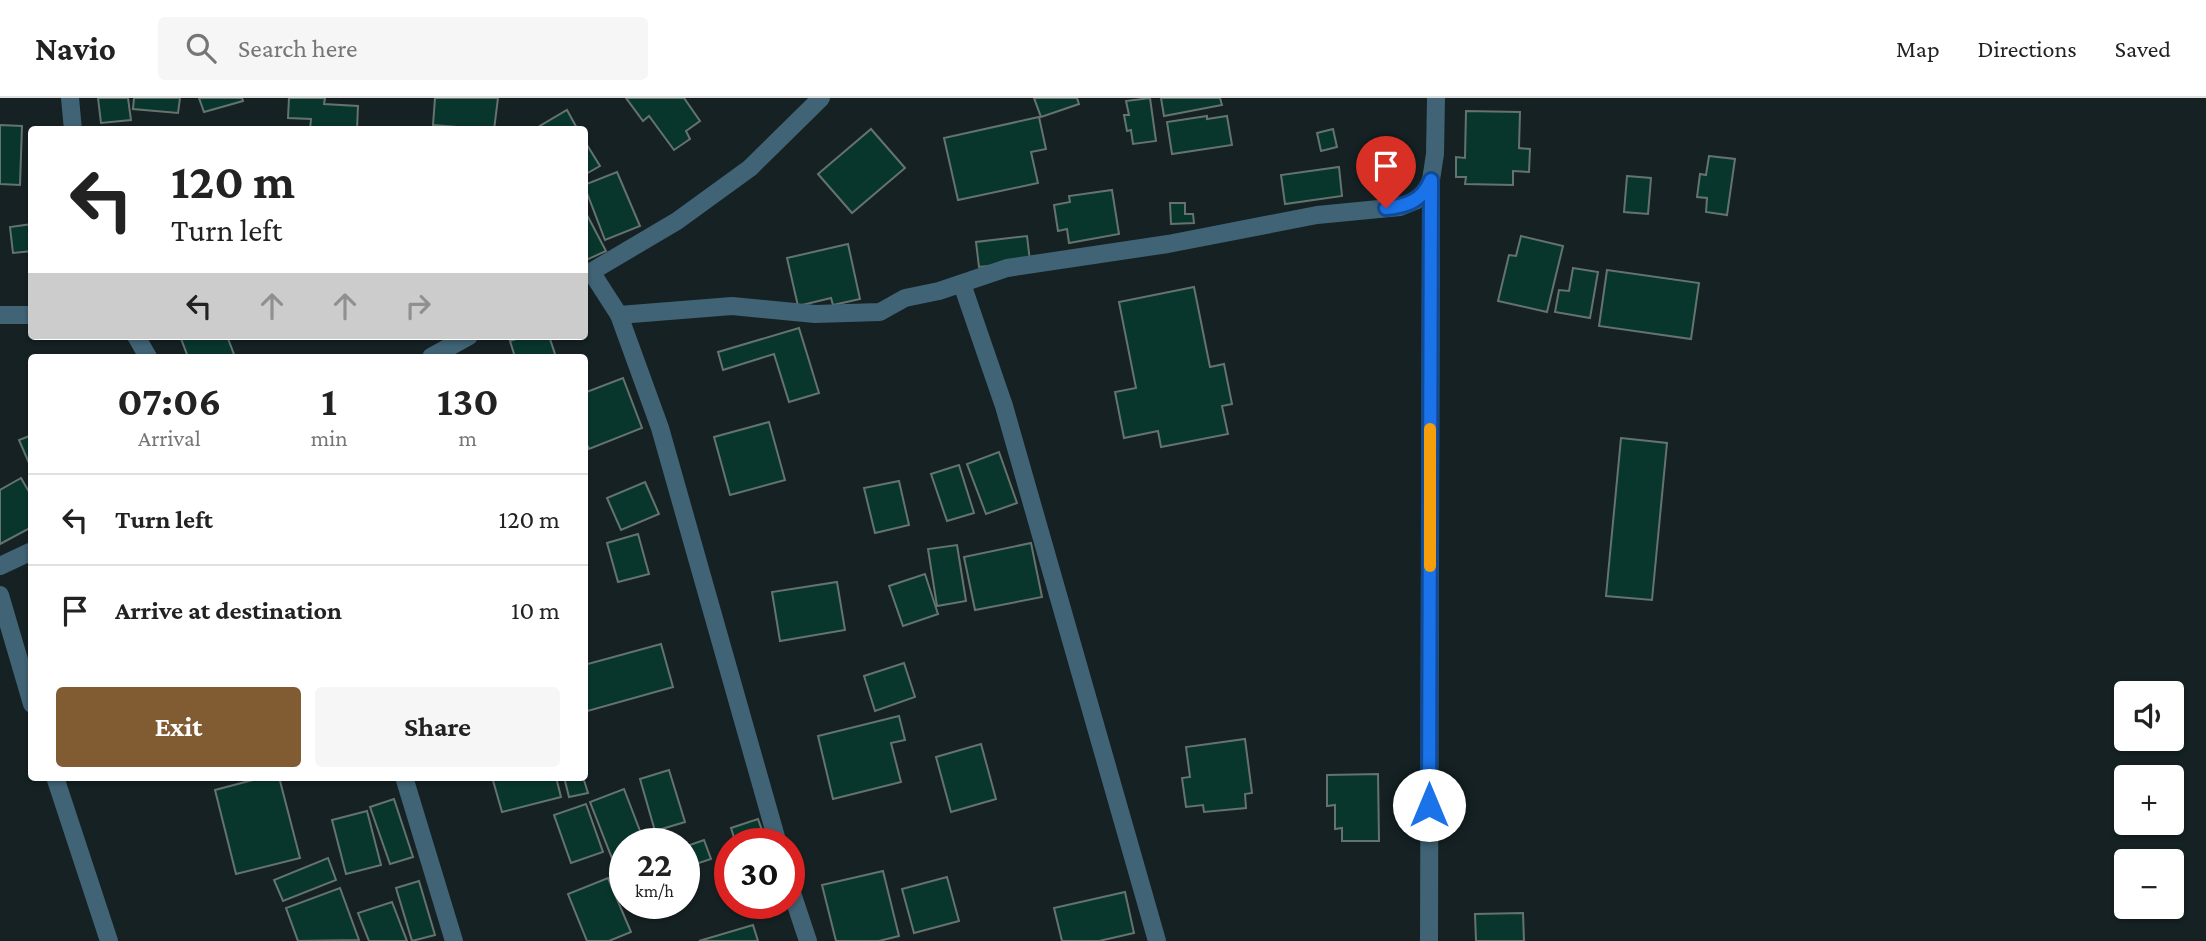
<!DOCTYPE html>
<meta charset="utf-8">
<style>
:root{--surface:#fff;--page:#f6f6f6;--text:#222;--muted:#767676;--line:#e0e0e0;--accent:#815c33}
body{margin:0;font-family:"Crimson Pro",serif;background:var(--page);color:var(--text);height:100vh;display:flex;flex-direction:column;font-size:26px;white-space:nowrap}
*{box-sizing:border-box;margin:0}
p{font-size:23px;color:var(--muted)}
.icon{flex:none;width:38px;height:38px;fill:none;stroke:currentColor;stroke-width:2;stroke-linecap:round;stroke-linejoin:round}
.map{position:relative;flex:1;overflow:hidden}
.drawer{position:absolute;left:28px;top:256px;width:560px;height:427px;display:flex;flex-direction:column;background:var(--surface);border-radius:7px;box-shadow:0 2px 5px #0004}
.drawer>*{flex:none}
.hud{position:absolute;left:28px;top:28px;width:560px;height:214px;border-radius:7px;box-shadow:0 2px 5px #0004;background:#fff;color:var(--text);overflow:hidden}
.fabs{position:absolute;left:2114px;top:583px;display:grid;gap:14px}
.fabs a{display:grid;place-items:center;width:70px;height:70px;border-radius:7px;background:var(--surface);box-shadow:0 2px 5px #0004;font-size:35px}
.speed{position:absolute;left:609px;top:730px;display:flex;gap:14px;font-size:35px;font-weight:700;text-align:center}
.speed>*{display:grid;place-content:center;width:91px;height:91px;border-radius:50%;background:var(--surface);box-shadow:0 2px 5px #0004;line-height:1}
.speed small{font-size:18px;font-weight:400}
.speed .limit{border:10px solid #d22;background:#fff;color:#111}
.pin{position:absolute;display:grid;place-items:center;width:60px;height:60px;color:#fff;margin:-72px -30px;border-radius:50% 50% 50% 0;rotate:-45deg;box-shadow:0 0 7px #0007}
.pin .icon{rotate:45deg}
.me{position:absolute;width:77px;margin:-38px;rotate:0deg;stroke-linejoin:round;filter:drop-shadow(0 0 5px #0008)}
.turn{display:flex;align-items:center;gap:24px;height:147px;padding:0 28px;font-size:32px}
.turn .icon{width:91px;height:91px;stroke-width:2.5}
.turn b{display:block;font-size:49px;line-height:60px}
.lanes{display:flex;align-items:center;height:66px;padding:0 28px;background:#0003;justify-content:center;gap:35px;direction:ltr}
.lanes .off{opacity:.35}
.eta{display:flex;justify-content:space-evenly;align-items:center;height:119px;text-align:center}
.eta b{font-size:42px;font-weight:700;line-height:49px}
.cta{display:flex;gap:14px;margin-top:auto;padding:14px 28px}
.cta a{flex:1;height:80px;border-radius:7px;background:var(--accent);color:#fff;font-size:28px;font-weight:700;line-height:80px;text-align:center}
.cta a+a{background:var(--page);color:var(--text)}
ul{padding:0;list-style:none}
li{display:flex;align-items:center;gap:21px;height:91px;padding:0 28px;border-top:2px solid var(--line)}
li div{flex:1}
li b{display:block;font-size:26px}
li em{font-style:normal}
header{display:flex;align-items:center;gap:42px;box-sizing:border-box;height:98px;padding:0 35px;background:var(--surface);border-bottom:2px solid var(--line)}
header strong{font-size:33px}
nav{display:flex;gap:38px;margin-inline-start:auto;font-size:24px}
.search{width:490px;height:63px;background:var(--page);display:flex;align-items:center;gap:18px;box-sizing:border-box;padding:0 24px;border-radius:7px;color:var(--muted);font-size:26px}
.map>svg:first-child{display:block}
.building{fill:#08362d;stroke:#65736f;stroke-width:2}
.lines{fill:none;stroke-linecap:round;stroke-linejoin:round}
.minor{stroke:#406375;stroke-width:18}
.route-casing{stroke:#114b97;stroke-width:18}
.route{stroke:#1a73e8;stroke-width:12}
.slow{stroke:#f59e0b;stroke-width:12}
</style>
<header>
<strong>Navio</strong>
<div class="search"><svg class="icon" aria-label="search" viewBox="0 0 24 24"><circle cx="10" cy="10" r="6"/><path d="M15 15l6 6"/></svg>Search here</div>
<nav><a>Map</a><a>Directions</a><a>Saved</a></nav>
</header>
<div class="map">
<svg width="2206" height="843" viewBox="0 0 2206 843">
<rect width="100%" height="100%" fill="#152123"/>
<g class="building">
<polygon points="98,0 128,0 131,22 101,25"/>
<polygon points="134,0 180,0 178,15 133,11"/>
<polygon points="199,0 242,0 243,3 204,14"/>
<polygon points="289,0 325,0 324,6 358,8 357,32 310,32 311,21 288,20"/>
<polygon points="435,0 498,0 494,32 433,27"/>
<polygon points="626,0 684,0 700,23 686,33 690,41 674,52 649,18 643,23"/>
<polygon points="1034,0 1077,0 1079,6 1041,19"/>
<polygon points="1150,0 1156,43 1133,46 1131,32 1127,33 1124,17 1129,17 1126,3"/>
<polygon points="1161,0 1220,0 1222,7 1164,18"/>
<polygon points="567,12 578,32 533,32"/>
<polygon points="1466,13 1520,14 1519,50 1530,51 1529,74 1513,73 1513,87 1465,86 1466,79 1456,79 1456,59 1465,60"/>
<polygon points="1207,18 1207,21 1227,18 1232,47 1172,56 1167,24"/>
<polygon points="1039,19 1046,51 1031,54 1038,85 958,102 944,40"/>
<polygon points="0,27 22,28 20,87 0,86"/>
<polygon points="871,31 905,70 852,115 818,76"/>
<polygon points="1333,31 1337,49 1321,53 1317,35"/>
<polygon points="584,42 600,68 584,77"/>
<polygon points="1709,58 1735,61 1727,117 1706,114 1707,100 1697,99 1700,76 1706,77"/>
<polygon points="1339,69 1342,98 1285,106 1281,77"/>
<polygon points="617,74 640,128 605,142 584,87"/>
<polygon points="1627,78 1651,80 1648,116 1624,114"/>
<polygon points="1112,92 1119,136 1069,145 1067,131 1058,133 1054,107 1070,104 1069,98"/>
<polygon points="1170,105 1185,105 1185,116 1193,116 1194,125 1171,126"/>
<polygon points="586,115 606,153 584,163 584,116"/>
<polygon points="32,126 32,153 13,155 10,129"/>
<polygon points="1027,138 1030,163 979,169 976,144"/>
<polygon points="1521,138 1563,148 1547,214 1498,203 1509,157 1516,158"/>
<polygon points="848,146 860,201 833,207 831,200 798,208 787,160"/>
<polygon points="1573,170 1598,174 1590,220 1555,214 1559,192 1569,193"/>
<polygon points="1607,172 1699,185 1691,241 1599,228"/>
<polygon points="1194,189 1210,269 1224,266 1232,306 1222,308 1228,336 1161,349 1158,333 1124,340 1115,294 1136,290 1119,204"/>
<polygon points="799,230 819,295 789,304 774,256 723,272 718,254"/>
<polygon points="180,238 227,238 235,259 188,259"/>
<polygon points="525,238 549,238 556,259 515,259 510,243"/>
<polygon points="623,280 642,330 589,351 584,340 584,295"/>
<polygon points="769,324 785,382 730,397 714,339"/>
<polygon points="32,337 32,372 19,342"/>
<polygon points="1621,340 1667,345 1652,502 1606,498"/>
<polygon points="999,354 1017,405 986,416 967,366"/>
<polygon points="959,367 974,415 947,423 931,376"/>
<polygon points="21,380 32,399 32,429 0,446 0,392"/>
<polygon points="899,383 909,427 875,435 864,390"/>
<polygon points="645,384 659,416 621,432 607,400"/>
<polygon points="638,436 649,476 618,484 607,445"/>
<polygon points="1031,445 1042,499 975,512 964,459"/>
<polygon points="957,447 966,503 937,508 928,451"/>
<polygon points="925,476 938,516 903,528 889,488"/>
<polygon points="837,484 845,532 780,543 772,494"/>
<polygon points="661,546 673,589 584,614 584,567"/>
<polygon points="904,565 915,599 875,613 864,578"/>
<polygon points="899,618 905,642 891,645 901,684 833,701 818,638"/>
<polygon points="1245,641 1252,695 1245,696 1246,710 1204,714 1203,707 1186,709 1182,680 1190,679 1186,649"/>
<polygon points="981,646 996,701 951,714 936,659"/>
<polygon points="669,672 685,724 655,733 640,681"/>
<polygon points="1378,676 1379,743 1342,743 1342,730 1335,731 1335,707 1327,708 1327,677"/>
<polygon points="264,679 279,679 300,760 236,776 215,692"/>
<polygon points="492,679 556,679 561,699 502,714"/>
<polygon points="564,679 583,679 588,695 569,699"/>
<polygon points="624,691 645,746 625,746 625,765 615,768 590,704"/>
<polygon points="394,701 413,759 390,766 370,709"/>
<polygon points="586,706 603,754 571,765 554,717"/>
<polygon points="367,713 381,767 346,776 332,722"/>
<polygon points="758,721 767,746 736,746 731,730"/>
<polygon points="704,742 711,761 690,768 684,749"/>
<polygon points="328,760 336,782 283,803 274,782"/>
<polygon points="883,773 899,838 879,843 836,843 822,787"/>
<polygon points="947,779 959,823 914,835 902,791"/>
<polygon points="608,780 631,834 609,843 587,843 568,796"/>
<polygon points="419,783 435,837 412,843 396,790"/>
<polygon points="340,790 359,842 298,843 286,810"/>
<polygon points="1125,794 1134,835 1099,843 1062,843 1054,810"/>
<polygon points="392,804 407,843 369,843 358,815"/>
<polygon points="1523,815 1524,843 1476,843 1475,816"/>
<polygon points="753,827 758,843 699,843"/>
</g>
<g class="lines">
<g class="minor">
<polyline points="70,0 73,32"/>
<polyline points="592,175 619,217 660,330 778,746"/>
<polyline points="584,178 677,123 750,70 821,0"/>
<polyline points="962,186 1004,308 1157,843"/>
<polyline points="0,217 32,217"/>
<polyline points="619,217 732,208 815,216 880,214 905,200 939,193 1007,170 1168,146 1317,117 1400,109 1415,103 1426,93 1431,82 1435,56 1436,0"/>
<polyline points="136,238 148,259"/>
<polyline points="431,259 469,238"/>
<polyline points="0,468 32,453"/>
<polyline points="0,497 32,606"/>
<polyline points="55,679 109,843"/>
<polyline points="404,679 454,843"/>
<polyline points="789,786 808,843"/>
<polyline points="1429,843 1431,84"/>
</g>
</g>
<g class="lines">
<defs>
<path id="route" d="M1386 110C1407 108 1422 103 1431 82L1429 707"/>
</defs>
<use href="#route" class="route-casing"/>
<use href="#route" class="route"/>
<polyline class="slow" points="1430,468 1430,331"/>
</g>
</svg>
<div class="fabs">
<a><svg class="icon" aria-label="sound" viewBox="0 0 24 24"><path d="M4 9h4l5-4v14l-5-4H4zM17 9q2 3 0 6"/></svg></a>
<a>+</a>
<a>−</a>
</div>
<div class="speed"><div>22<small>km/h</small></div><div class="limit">30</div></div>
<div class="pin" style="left:1386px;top:110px;background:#d93025"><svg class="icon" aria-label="arrive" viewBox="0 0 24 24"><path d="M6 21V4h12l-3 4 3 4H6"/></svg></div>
<svg class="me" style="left:1429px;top:707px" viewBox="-20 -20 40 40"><circle r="19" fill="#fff"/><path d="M0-13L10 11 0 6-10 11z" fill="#1a73e8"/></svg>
<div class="hud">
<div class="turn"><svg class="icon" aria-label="left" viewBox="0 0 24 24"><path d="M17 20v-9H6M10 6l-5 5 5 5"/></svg><div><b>120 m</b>Turn left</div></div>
<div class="lanes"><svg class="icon" aria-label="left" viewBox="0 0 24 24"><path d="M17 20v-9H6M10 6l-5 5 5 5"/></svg><svg class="icon off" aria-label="ahead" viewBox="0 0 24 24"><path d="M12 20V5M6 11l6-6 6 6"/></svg><svg class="icon off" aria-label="ahead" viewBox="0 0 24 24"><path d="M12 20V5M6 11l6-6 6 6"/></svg><svg class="icon off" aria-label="right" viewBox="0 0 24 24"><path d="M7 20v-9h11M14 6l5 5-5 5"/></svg></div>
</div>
<section class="drawer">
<div class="eta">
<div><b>07:06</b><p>Arrival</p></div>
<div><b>1</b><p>min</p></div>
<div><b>130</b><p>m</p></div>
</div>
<ul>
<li><svg class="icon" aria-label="left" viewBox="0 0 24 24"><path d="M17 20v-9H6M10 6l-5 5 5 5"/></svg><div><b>Turn left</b></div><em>120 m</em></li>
<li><svg class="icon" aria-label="arrive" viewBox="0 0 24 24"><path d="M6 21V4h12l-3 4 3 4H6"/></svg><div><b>Arrive at destination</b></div><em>10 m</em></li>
</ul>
<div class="cta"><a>Exit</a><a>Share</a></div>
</section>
</div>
